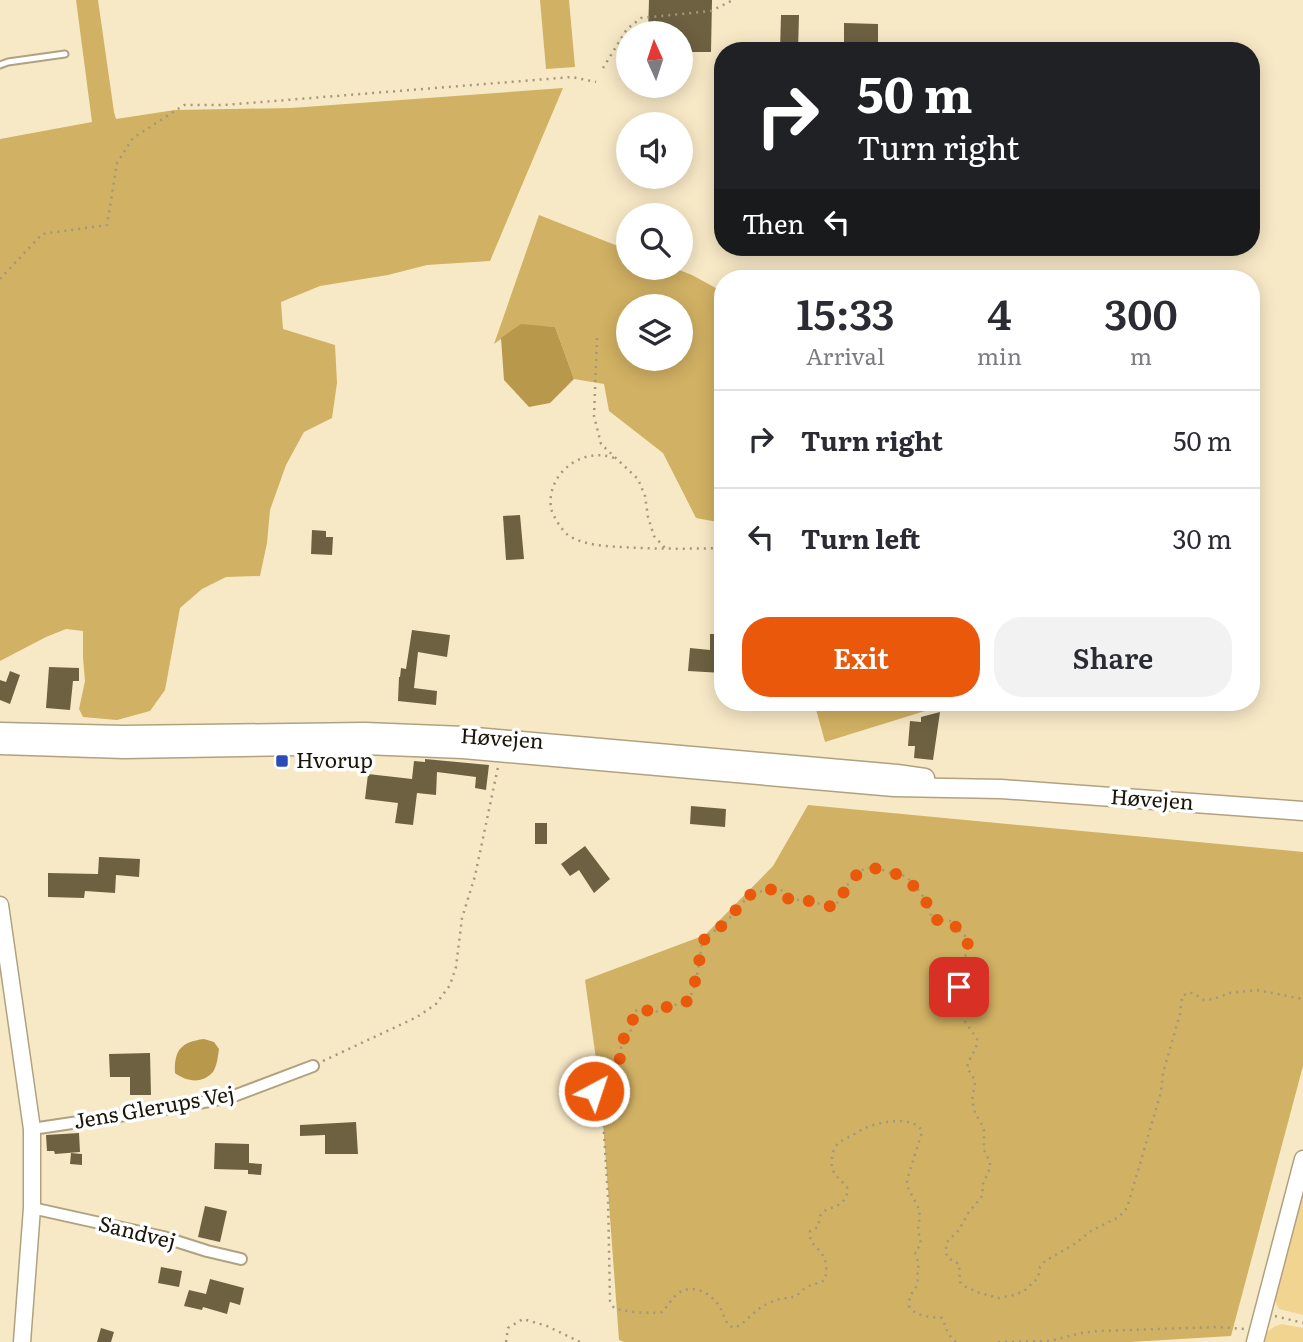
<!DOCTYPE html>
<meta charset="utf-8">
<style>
:root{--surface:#fff;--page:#f2f2f3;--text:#2b2b33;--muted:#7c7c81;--line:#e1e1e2;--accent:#ea580c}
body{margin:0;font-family:Literata,serif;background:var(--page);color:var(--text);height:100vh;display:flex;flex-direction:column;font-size:26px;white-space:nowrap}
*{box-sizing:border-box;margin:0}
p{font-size:23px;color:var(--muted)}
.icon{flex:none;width:38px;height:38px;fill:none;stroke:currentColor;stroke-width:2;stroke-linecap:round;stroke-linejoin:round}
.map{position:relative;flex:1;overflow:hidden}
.details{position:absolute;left:714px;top:270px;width:546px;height:441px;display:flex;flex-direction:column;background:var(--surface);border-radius:28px;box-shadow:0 4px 18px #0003}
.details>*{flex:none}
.banner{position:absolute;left:714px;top:42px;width:546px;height:214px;border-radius:28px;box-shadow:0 4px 18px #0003;background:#202124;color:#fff;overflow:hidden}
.needle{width:46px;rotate:357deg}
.buttons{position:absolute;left:616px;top:21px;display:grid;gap:14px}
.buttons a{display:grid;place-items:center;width:77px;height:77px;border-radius:50%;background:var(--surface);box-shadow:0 4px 18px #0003;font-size:35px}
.pin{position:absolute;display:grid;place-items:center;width:60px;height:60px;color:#fff;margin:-30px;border-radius:14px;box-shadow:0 4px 10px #0006}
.me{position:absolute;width:77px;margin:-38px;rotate:40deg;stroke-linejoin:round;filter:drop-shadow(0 0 5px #0008)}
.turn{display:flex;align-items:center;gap:24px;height:147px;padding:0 28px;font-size:32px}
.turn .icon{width:91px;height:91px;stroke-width:2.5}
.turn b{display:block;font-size:49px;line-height:60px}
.then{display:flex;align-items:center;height:66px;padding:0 28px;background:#0003;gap:14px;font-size:26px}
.eta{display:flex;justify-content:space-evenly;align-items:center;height:119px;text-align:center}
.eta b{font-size:42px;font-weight:600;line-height:49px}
.button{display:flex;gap:14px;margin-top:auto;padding:14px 28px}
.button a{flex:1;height:80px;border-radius:28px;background:var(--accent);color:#fff;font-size:28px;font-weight:600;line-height:80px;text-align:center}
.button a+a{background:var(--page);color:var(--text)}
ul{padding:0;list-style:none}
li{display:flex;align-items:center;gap:21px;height:98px;padding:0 28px;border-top:2px solid var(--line)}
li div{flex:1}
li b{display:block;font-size:26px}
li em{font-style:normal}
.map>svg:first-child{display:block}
.green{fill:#f1d48f}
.forest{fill:#d1b163;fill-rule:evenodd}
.water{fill:#b8984a}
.building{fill:#6e6142}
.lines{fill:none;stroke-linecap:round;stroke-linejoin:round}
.lane-casing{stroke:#b0a281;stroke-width:9}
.street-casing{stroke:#b0a281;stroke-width:14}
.secondary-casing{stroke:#b0a281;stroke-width:19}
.primary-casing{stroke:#b0a281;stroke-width:21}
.path{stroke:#a3987d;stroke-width:2.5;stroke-dasharray:2 5;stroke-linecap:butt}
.lane{stroke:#fff;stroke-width:5}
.street{stroke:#fff;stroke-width:10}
.secondary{stroke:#fff;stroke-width:16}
.primary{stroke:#fff;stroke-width:18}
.route{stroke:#ea580c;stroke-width:12;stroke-dasharray:0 21.6}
.poi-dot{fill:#2d4abb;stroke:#fff;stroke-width:2.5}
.labels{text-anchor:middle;stroke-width:7;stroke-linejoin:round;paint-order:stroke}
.street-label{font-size:21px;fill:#1a1508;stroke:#fff}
.poi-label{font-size:21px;fill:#1a1508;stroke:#fff;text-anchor:start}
</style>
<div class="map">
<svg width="1303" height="1342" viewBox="0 0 1303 1342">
<rect width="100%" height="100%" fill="#f8e9c6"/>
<g class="green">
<polygon points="1303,1190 1303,1315 1279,1309 1276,1303 1275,1296"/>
<path d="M1282 1324 1303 1328V1342H1262C1265 1331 1272 1327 1282 1324Z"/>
</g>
<g class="forest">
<polygon points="76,0 98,0 114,112 116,119 175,110 291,108 563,88 490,261 427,265 388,275 320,286 281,302 283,329 335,345 337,383 332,418 304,432 286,465 270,510 267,543 260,576 226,577 202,589 180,608 165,690 150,711 117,720 83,717 79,709 85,681 83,658 83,631 66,629 46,637 0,661 0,139 92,122"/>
<polygon points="540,0 569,0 575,67 546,69"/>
<path d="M539 215 628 250V268H674L692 275 723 292V523L696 518 663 453 609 411 604 384 574 379 555 327 521 325 494 344ZM628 306H681V359H628Z"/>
<polygon points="814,702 954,702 825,742"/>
<polygon points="808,805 1303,852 1303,1066 1231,1336 1130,1342 624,1342 619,1340 601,1095 585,980 705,935 773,866"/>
</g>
<g class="water">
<polygon points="521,324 555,327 574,379 550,403 529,407 504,380 501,338"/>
<path d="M204 1039 214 1042 219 1049C218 1056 217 1066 213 1072 202 1084 187 1082 175 1073 174 1050 181 1042 204 1039Z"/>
</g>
<g class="building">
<polygon points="649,0 712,0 711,52 681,52 681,33 648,33"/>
<polygon points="781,15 799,15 798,51 780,51"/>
<polygon points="844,23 878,24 878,51 844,51"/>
<polygon points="520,515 524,559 506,560 503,516"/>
<polygon points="312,530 326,531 326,537 333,537 332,555 311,554"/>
<polygon points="412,630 450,635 447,657 418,652 414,688 437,691 436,705 398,701 399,677 400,677 401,668 406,669"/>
<polygon points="710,634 723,634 723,673 688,671 690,648 710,650"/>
<polygon points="49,667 79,668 79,681 73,681 70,710 46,708"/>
<polygon points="10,671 20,675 10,704 0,700 0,680 6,682"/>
<polygon points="940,712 933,760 914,758 915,746 908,746 910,721 921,722 921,717"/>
<polygon points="425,759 489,765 486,790 475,788 476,777 437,772 436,795 417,793 413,825 395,823 398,803 365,799 368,774 412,779 414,761 425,762"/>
<polygon points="691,806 726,809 725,827 690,824"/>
<rect x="535" y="823" width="12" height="21"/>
<polygon points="585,846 610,879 594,893 579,870 570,876 561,864"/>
<polygon points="99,857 140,859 139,877 116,875 115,893 85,891 84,898 48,897 48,873 98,874"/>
<polygon points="150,1053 151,1095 130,1095 130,1077 110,1077 109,1054"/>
<polygon points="356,1122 358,1154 325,1154 325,1135 300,1136 300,1125"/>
<polygon points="79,1133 80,1152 55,1154 54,1151 47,1151 46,1135"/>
<polygon points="215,1143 249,1144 249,1163 262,1164 261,1175 248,1174 248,1170 214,1169"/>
<polygon points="71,1153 82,1154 82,1165 70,1164"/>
<polygon points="205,1206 227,1211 220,1242 198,1237"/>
<polygon points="161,1267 182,1271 179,1287 158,1283"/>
<polygon points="210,1279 244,1288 240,1305 230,1302 227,1314 203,1307 202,1310 184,1306 189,1290 206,1294"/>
<polygon points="101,1328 114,1332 111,1342 97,1342"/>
</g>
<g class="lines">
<defs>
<polyline id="lane" points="0,65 8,62 65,54"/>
<g id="street">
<polyline points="32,1129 165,1109 231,1097 313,1066"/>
<polyline points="32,1208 163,1237 207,1251 241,1259"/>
</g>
<g id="secondary">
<polyline points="0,905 32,1129 32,1208 22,1342"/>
<polyline points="1255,1342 1303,1159"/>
</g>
<g id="primary">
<polyline points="0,732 123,735 365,732 464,736 897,774 925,778"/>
<polyline points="0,745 124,749 364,745 463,749 894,787 1001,789 1303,811"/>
</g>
</defs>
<use href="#lane" class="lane-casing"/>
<use href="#street" class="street-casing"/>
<use href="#secondary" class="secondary-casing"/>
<use href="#primary" class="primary-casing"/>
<g class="path">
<polyline points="603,68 627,29 641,18 711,11 733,0"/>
<polyline points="0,279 42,234 107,225 117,163 133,138 184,105 224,105 572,77 596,82"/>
<polyline points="597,338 594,416 601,444 638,479 645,496 648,517 654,536 666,549"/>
<path d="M614 458C582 446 546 474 551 508 552 513 555 518 558 523 562 529 566 535 573 538 587 545 604 546 620 547 654 549 689 549 723 548"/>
<polyline points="323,1061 417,1017 436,1004 450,985 456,967 462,918 475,876 498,767"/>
<polyline points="1275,1316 1303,1323"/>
<polyline points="506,1342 508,1328 523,1319 547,1326 580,1342"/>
<path d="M956 1342C946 1333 947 1329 942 1318 930 1317 916 1317 909 1306 909 1291 915 1293 917 1283 919 1276 916 1272 919 1265L915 1252 921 1244 918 1229 920 1216 918 1207 907 1186V1180L922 1132C916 1114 876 1122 863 1129 858 1131 854 1135 849 1137 844 1140 839 1141 836 1146 832 1152 831 1161 832 1167 834 1177 843 1181 848 1189 844 1212 828 1203 820 1216 820 1217 818 1226 818 1227L810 1231C807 1250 832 1247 825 1280 818 1284 811 1284 804 1289 801 1291 799 1294 796 1296 791 1298 786 1298 780 1299 775 1300 769 1303 765 1305 753 1311 745 1324 734 1328 725 1323 725 1319 722 1311 714 1294 692 1281 676 1295 671 1300 667 1307 662 1312 650 1314 625 1312 614 1308L610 1301 608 1197 603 1117 594 1091 607 1074 614 1072 617 1063 621 1057V1042L631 1030 634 1013 637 1010 644 1009 659 1012C662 1011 665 1008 668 1006 674 1003 680 1007 685 1003 696 996 700 956 702 943L710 933 722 927 751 893 776 889 784 891 789 899 809 901 833 907C842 900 846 881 859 872 872 863 884 871 896 875 903 877 900 873 907 878 914 882 920 893 925 899 929 905 928 914 934 918 939 921 945 920 950 921L966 937 968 942V947L958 981 959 987 966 1000 963 1015 964 1020 977 1039C978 1050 969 1056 967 1068L973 1077 975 1083 972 1100 975 1113 981 1123 984 1131V1150L990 1162V1168L982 1186 983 1194 980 1199 969 1212 958 1231 947 1242 946 1247V1253L948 1258 959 1264 960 1282 964 1286 977 1292 998 1298 1015 1295 1024 1291 1038 1278 1040 1267 1045 1261 1073 1245 1091 1231 1119 1217 1127 1208 1161 1092 1163 1073 1180 1014 1182 997 1187 993H1193L1204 1000 1213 999 1230 993 1257 990 1303 999"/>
<polyline points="998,1342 1050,1341 1081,1333 1098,1331 1219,1327 1244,1329"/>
</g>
<use href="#lane" class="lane"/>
<use href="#street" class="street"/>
<use href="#secondary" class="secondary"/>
<use href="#primary" class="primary"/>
</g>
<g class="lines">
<path class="route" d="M594 1091 607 1074 614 1072 617 1063 621 1057V1042L631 1030 634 1013 640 1009 659 1013C662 1011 665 1008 668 1006 674 1003 680 1007 685 1003 695 996 700 956 702 943 707 934 713 934 719 928 744 908 742 883 784 891L789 900 809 901 833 907 837 904 849 883 861 870 880 868 907 878 926 901 929 912 932 917 937 920 947 919 950 921C954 927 963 931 966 937 973 949 956 971 959 987"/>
</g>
<rect class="poi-dot" x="275" y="754" width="14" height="14" rx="3.5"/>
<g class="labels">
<g class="street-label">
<text transform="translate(502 739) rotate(4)" y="7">Høvejen</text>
<text transform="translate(1152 800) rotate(4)" y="7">Høvejen</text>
<text transform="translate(154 1108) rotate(-10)" y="7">Jens Glerups Vej</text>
<text transform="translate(137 1233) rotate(14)" y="7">Sandvej</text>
</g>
<g class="poi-label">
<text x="296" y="768">Hvorup</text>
</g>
</g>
</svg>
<div class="buttons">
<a><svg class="needle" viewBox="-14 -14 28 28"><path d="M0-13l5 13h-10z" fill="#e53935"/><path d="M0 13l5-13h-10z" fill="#7c7c81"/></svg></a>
<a><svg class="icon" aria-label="sound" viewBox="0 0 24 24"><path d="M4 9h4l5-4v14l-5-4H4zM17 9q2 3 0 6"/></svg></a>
<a><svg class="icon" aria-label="search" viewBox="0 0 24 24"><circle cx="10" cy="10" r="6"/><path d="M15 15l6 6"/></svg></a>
<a><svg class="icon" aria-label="layers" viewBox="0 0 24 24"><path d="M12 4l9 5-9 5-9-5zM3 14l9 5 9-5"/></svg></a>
</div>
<div class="pin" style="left:959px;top:987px;background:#d93025"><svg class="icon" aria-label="arrive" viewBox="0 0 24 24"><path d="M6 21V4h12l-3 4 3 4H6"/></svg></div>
<svg class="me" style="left:594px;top:1091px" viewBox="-20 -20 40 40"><circle r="17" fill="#ea580c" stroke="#fff" stroke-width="3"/><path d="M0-11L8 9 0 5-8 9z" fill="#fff"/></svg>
<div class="banner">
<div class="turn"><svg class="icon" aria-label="right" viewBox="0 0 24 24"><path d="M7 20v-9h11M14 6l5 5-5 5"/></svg><div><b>50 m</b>Turn right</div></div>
<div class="then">Then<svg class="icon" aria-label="left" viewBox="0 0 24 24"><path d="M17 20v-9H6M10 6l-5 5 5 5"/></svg></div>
</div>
<section class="details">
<div class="eta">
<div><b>15:33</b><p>Arrival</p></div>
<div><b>4</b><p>min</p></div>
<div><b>300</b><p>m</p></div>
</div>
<ul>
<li><svg class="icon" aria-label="right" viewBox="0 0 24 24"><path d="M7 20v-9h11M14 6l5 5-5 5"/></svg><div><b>Turn right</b></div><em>50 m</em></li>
<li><svg class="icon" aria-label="left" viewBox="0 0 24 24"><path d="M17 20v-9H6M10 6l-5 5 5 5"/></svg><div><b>Turn left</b></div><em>30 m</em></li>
</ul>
<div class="button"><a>Exit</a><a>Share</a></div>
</section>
</div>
